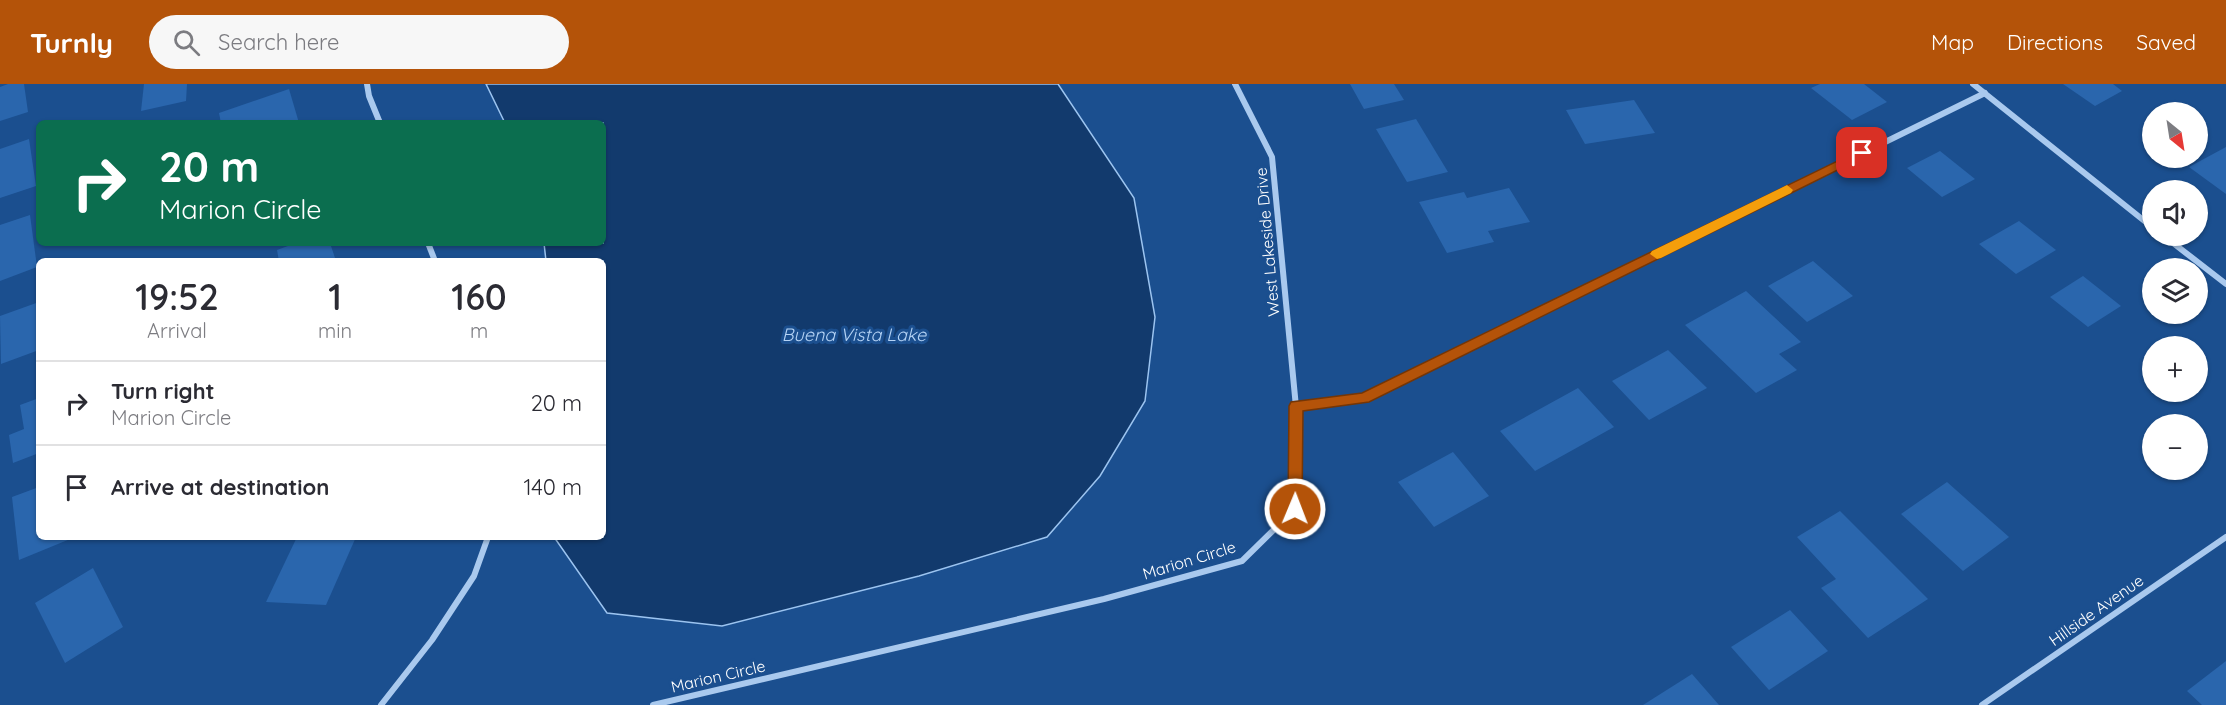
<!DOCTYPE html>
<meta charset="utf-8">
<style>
:root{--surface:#fff;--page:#f7f7f7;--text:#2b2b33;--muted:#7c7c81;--line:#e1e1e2;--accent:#b45309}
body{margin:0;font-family:Quicksand,sans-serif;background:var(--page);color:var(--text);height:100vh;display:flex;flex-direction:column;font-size:22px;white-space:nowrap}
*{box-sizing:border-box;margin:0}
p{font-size:20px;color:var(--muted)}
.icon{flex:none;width:33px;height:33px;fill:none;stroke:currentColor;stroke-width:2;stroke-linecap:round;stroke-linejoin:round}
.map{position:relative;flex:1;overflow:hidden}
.details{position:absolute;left:36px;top:174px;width:570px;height:282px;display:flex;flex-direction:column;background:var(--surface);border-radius:9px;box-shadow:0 2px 4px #0004}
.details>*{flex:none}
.banner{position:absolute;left:36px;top:36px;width:570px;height:126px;border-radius:9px;box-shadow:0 2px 4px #0004;background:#0b6e4f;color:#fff;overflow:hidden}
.needle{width:39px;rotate:150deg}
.fabs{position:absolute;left:2142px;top:18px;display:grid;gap:12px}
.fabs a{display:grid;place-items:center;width:66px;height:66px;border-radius:50%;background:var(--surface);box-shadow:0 2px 4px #0004;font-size:30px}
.pin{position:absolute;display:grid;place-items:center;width:51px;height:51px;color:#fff;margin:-26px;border-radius:12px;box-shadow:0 3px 9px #0006}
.me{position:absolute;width:66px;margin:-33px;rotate:1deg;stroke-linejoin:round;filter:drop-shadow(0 0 4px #0008)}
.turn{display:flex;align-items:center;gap:21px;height:126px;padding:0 24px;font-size:27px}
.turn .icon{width:78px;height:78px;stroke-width:2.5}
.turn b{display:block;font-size:42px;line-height:51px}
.eta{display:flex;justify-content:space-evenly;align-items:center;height:102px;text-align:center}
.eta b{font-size:36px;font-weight:600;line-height:42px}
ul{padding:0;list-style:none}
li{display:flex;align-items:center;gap:18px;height:84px;padding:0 24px;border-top:2px solid var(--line)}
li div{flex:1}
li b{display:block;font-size:22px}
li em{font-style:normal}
header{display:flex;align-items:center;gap:36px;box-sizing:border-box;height:84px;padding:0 30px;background:var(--accent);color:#fff}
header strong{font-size:28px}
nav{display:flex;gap:33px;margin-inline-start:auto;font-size:21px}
.search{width:420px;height:54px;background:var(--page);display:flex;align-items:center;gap:15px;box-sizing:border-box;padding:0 21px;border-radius:33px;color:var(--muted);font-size:22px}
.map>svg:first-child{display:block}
.water{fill:#123a6d;stroke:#9cc4f0;stroke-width:1.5}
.building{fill:#2a66ad}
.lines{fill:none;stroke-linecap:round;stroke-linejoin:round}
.minor{stroke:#a9c9ee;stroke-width:6}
.route{fill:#b45309;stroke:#753606;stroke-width:1.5}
.slow{fill:#f59e0b}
.labels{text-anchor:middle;stroke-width:6;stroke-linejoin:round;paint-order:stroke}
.street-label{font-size:16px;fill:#fff;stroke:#1b4f8f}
.water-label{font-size:18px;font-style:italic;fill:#b5d3f5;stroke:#1b4f8f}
</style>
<header>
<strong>Turnly</strong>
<div class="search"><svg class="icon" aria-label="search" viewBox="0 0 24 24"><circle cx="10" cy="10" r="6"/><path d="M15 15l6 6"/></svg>Search here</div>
<nav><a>Map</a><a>Directions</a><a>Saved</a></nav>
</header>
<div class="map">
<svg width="2226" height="621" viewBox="0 0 2226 621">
<rect width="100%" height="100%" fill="#1b4f8f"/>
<polygon class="water" points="486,0 1058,0 1134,114 1155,233 1145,317 1100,392 1047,453 919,492 722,542 607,529 554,453 603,453 603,177 546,177 544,159 603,159 603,39 505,39"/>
<g class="building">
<polygon points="8,0 24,0 28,28 0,37 0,3"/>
<polygon points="144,0 187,0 186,17 141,27"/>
<polygon points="1350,0 1394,0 1404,16 1364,25"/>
<polygon points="1820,0 1864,0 1887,18 1852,36 1811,4"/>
<polygon points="2063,0 2113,0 2122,7 2095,22"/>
<polygon points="289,5 299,39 221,39 219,29"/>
<polygon points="1634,16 1655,49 1585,60 1566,26"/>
<polygon points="1416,35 1448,88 1407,98 1376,45"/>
<polygon points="29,55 36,102 0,114 0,65"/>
<polygon points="2226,63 2226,110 2189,83"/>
<polygon points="1940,67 1975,95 1942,113 1907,84"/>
<polygon points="1509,104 1530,138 1488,147 1494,158 1447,169 1419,118 1464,108 1467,114"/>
<polygon points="30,131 37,183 0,197 0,141"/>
<polygon points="2019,137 2056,166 2016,190 1979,160"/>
<polygon points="296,159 330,159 336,177 279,177 277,166"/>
<polygon points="1813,177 1853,212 1807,238 1768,202"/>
<polygon points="2083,192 2121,222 2088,243 2050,213"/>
<polygon points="1746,207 1801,258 1779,270 1797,286 1756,309 1685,241"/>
<polygon points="39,218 39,266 1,280 0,232"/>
<polygon points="1668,266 1707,304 1649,336 1612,297"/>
<polygon points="1578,304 1614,343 1535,387 1500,347"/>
<polygon points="39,314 39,369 13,379 9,351 24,345 20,321"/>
<polygon points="1453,368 1489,412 1434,443 1398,398"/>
<polygon points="1947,398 2009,453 1963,487 1901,430"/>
<polygon points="39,403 39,453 75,453 19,476 12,413"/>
<polygon points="1840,427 1928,515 1868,554 1821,504 1836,495 1797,453"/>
<polygon points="297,453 356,453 326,521 266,518"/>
<polygon points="93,484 123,543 65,579 35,519"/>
<polygon points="1790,526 1828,567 1769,606 1731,563"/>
<polygon points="2226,577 2226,621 2202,621 2187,607"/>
<polygon points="1692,590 1719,621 1643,621"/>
</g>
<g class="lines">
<g class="minor">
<polyline points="367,0 369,12 380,39"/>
<polyline points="1235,0 1272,73 1296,323"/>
<polyline points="1973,0 2152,143"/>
<polyline points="2164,152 2226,200"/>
<polyline points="428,159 435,177"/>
<polyline points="381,621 432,556 474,492 488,453"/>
<polyline points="653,621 1104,515 1242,477 1295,425 1296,323 1364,314 1985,9"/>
<polyline points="1982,621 2226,453"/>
</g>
</g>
<polygon class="route" points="1862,65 1868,69 1866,72 1369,318 1303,327 1302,425 1300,430 1295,432 1290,430 1288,425 1289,322 1291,318 1362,309"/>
<polygon class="slow" points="1787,101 1793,106 1791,109 1661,174 1657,175 1650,170 1652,167"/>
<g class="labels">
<g class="street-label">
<text transform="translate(1267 158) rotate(-95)" y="6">West Lakeside Drive</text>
<text transform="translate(1189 476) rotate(-17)" y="6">Marion Circle</text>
<text transform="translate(2096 526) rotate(-35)" y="6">Hillside Avenue</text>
<text transform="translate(718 592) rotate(-13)" y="6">Marion Circle</text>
</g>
<g class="water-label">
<text x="854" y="257">Buena Vista Lake</text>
</g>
</g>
</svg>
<div class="fabs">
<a><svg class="needle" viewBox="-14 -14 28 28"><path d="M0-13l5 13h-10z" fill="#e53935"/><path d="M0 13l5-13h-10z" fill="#7c7c81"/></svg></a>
<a><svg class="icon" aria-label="sound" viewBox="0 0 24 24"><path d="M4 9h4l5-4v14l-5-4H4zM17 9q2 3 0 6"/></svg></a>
<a><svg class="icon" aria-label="layers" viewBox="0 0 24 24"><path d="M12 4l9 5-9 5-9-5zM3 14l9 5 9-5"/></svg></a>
<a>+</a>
<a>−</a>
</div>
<div class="pin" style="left:1862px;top:69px;background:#d93025"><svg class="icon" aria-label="arrive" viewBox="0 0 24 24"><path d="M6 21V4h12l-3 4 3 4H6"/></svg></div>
<svg class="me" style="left:1295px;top:425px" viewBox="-20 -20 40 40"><circle r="17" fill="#b45309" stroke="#fff" stroke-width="3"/><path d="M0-11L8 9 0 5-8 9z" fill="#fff"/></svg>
<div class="banner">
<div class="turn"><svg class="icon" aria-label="right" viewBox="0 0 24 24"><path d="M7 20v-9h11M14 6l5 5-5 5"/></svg><div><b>20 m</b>Marion Circle</div></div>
</div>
<section class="details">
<div class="eta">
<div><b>19:52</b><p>Arrival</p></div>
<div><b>1</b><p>min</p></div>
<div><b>160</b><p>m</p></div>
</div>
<ul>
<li><svg class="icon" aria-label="right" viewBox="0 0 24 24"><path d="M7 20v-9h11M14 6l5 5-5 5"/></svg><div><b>Turn right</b><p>Marion Circle</p></div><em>20 m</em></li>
<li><svg class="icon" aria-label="arrive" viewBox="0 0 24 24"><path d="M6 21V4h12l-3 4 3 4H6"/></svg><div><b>Arrive at destination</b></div><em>140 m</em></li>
</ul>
</section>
</div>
